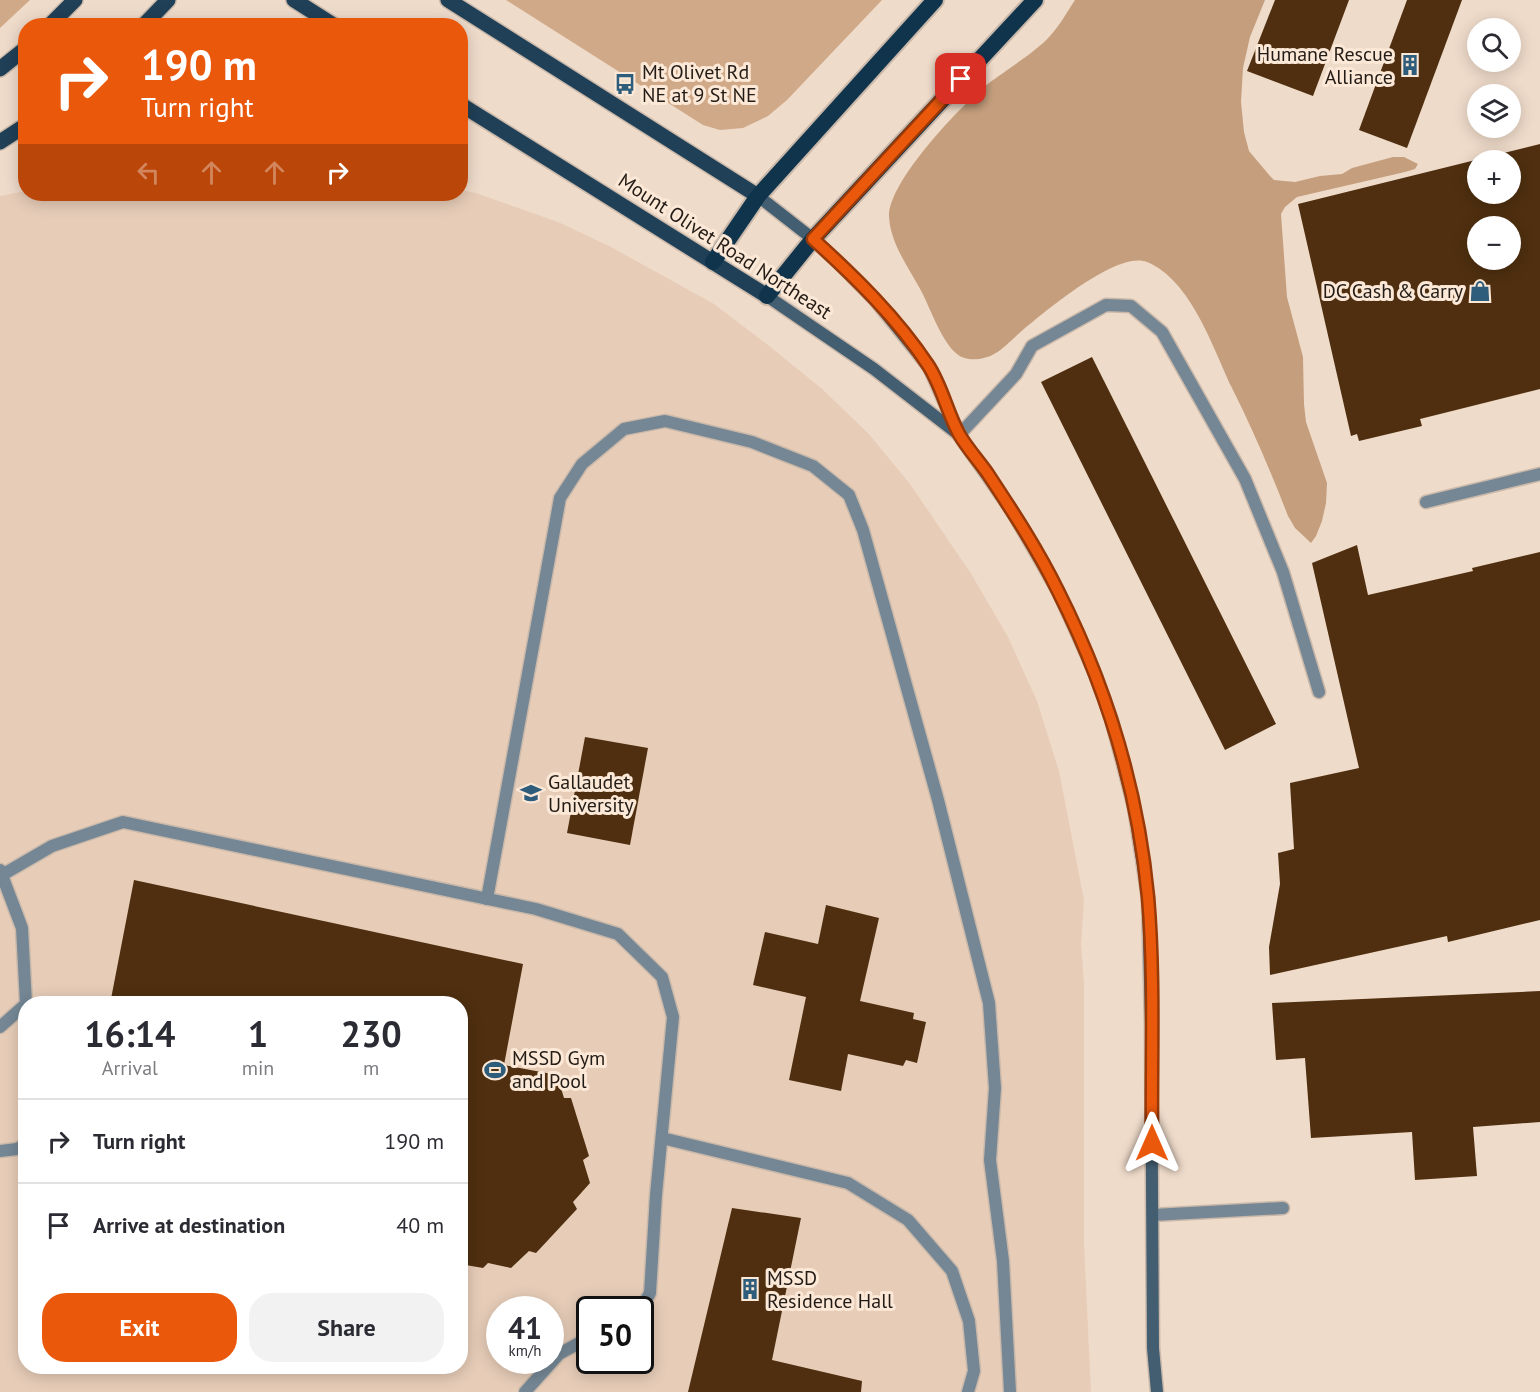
<!DOCTYPE html>
<meta charset="utf-8">
<style>
:root{--surface:#fff;--page:#f2f2f3;--text:#2b2b33;--muted:#7c7c81;--line:#e1e1e2;--accent:#ea580c}
body{margin:0;font-family:"PT Sans",sans-serif;background:var(--page);color:var(--text);height:100vh;display:flex;flex-direction:column;font-size:22px;white-space:nowrap}
*{box-sizing:border-box;margin:0}
p{font-size:20px;color:var(--muted)}
.icon{flex:none;width:33px;height:33px;fill:none;stroke:currentColor;stroke-width:2;stroke-linecap:round;stroke-linejoin:round}
.map{position:relative;flex:1;overflow:hidden}
.side{position:absolute;left:18px;top:996px;width:450px;height:378px;display:flex;flex-direction:column;background:var(--surface);border-radius:24px;box-shadow:0 3px 15px #0003}
.side>*{flex:none}
.hud{position:absolute;left:18px;top:18px;width:450px;height:183px;border-radius:24px;box-shadow:0 3px 15px #0003;background:#ea580c;color:#fff;overflow:hidden}
.tools{position:absolute;left:1467px;top:18px;display:grid;gap:12px}
.tools a{display:grid;place-items:center;width:54px;height:54px;border-radius:50%;background:var(--surface);box-shadow:0 3px 15px #0003;font-size:30px}
.speed{position:absolute;left:486px;top:1296px;display:flex;gap:12px;font-size:30px;font-weight:700;text-align:center}
.speed>*{display:grid;place-content:center;width:78px;height:78px;border-radius:50%;background:var(--surface);box-shadow:0 3px 15px #0003;line-height:1}
.speed small{font-size:15px;font-weight:400}
.speed .limit{border:3px solid #111;border-radius:9px;background:#fff;color:#111}
.pin{position:absolute;display:grid;place-items:center;width:51px;height:51px;color:#fff;margin:-26px;border-radius:12px;box-shadow:0 3px 9px #0006}
.me{position:absolute;width:66px;margin:-33px;rotate:0deg;stroke-linejoin:round;filter:drop-shadow(0 0 4px #0008)}
.turn{display:flex;align-items:center;gap:21px;height:126px;padding:0 24px;font-size:27px}
.turn .icon{width:78px;height:78px;stroke-width:2.5}
.turn b{display:block;font-size:42px;line-height:51px}
.lanes{display:flex;align-items:center;height:57px;padding:0 24px;background:#0003;justify-content:center;gap:30px;direction:ltr}
.lanes .off{opacity:.35}
.eta{display:flex;justify-content:space-evenly;align-items:center;height:102px;text-align:center}
.eta b{font-size:36px;font-weight:600;line-height:42px}
.primary-button{display:flex;gap:12px;margin-top:auto;padding:12px 24px}
.primary-button a{flex:1;height:69px;border-radius:24px;background:var(--accent);color:#fff;font-size:24px;font-weight:600;line-height:69px;text-align:center}
.primary-button a+a{background:var(--page);color:var(--text)}
ul{padding:0;list-style:none}
li{display:flex;align-items:center;gap:18px;height:84px;padding:0 24px;border-top:2px solid var(--line)}
li div{flex:1}
li b{display:block;font-size:22px}
li em{font-style:normal}
.map>svg:first-child{display:block}
.built{fill:#e7cdb8;fill-rule:evenodd}
.green{fill:#d0a988}
.forest{fill:#c59f7d}
.building{fill:#4f2f0f;fill-rule:evenodd}
.lines{fill:none;stroke-linecap:round;stroke-linejoin:round}
.service-casing{stroke:#cab9aa;stroke-width:15}
.minor-casing{stroke:#cab9aa;stroke-width:15}
.secondary-casing{stroke:#cab9aa;stroke-width:15}
.primary-casing{stroke:#cab9aa;stroke-width:18}
.trunk-casing{stroke:#cab9aa;stroke-width:20}
.service{stroke:#758795;stroke-width:12}
.minor{stroke:#758795;stroke-width:12}
.secondary{stroke:#445e71;stroke-width:12}
.primary{stroke:#204057;stroke-width:15}
.trunk{stroke:#10344c;stroke-width:16}
.route-casing{stroke:#983908;stroke-width:15}
.route{stroke:#ea580c;stroke-width:10}
.labels{text-anchor:middle;stroke-width:6;stroke-linejoin:round;paint-order:stroke}
.poi-label{font-size:20px;fill:#231c16;stroke:#fce8d7;text-anchor:start}
.street-label{font-size:20px;fill:#231c16;stroke:#fce8d7}
</style>
<div class="map">
<svg width="1540" height="1392" viewBox="0 0 1540 1392">
<rect width="100%" height="100%" fill="#efdbca"/>
<path class="built" d="M461 190 476 193 558 222 611 247 714 304 768 345 821 388 868 433 910 484 970 572 1008 637 1037 701 1059 771 1084 900 1081 944 1084 983V1243L1091 1392H0V196L25 191 26 194H460ZM26 1004H460V1366H26ZM500 1310H550V1360H500ZM590 1310H640V1360H590Z"/>
<g class="green">
<polygon points="0,0 30,0 0,28"/>
<polygon points="506,0 882,0 787,100 768,116 743,128 720,130 703,125"/>
</g>
<path class="forest" d="M1075 0H1265L1250 37 1243 68 1241 102 1244 132 1249 151 1270 176 1274 180 1295 182 1320 176 1342 174 1352 168 1393 157H1404L1418 164 1415 169 1405 172 1297 197 1285 207 1281 214 1287 297 1303 357 1304 404 1306 422 1327 483 1326 503 1322 521 1316 536 1311 543 1295 528 1288 516C1271 472 1253 430 1232 388 1213 348 1191 280 1147 262 1118 250 1047 310 1024 329 1014 337 1005 348 994 354 984 360 966 362 957 354 940 340 930 306 919 287 907 265 890 242 889 216 889 181 961 105 989 83 1006 70 1037 51 1050 36 1060 25 1067 12 1075 0Z"/>
<g class="building">
<polygon points="1275,0 1349,0 1313,96 1247,71"/>
<polygon points="1407,0 1462,0 1407,148 1359,130"/>
<path d="M1540 144V389L1420 419 1422 426 1359 441 1357 434 1351 436 1298 204ZM1478 160H1510V194H1478ZM1478 226H1510V260H1478Z"/>
<polygon points="1092,357 1276,724 1225,750 1041,382"/>
<polygon points="1357,545 1368,595 1473,571 1472,568 1540,552 1540,920 1448,942 1447,936 1270,975 1269,947 1280,884 1278,853 1294,849 1290,783 1359,768 1312,563"/>
<polygon points="585,737 648,748 630,845 567,833"/>
<polygon points="134,880 523,964 504,1065 557,1075 564,1098 571,1098 589,1156 583,1160 590,1183 573,1202 577,1209 536,1253 529,1251 511,1268 488,1263 483,1268 460,1264 460,1004 110,1004"/>
<polygon points="826,905 879,918 860,1001 914,1013 913,1019 926,1022 917,1063 906,1060 903,1066 848,1054 841,1091 789,1080 806,997 753,985 765,932 818,944"/>
<polygon points="1540,991 1540,1122 1473,1127 1477,1176 1415,1180 1412,1132 1311,1138 1305,1058 1276,1060 1272,1003"/>
<polygon points="732,1208 801,1218 772,1360 862,1381 861,1392 688,1392"/>
</g>
<g class="lines">
<defs>
<g id="service">
<polyline points="959,435 1016,374 1032,346 1106,305 1131,306 1162,332 1245,479 1283,572 1319,692"/>
<polyline points="0,870 22,928 26,1004"/>
<polyline points="2,875 52,846 123,822 536,909 618,934 662,977 673,1017 656,1195 650,1293 640,1311"/>
<polyline points="487,899 560,498 582,464 624,429 665,421 752,442 813,466 849,495 863,530 938,800 989,1003 995,1088 990,1160 1003,1261 1010,1392"/>
<polyline points="0,1027 26,1004"/>
<polyline points="662,1138 848,1183 908,1220 952,1271 969,1321 974,1371 968,1392"/>
<polyline points="0,1151 17,1149 26,1144"/>
<polyline points="1153,1215 1283,1208"/>
<polyline points="525,1392 559,1354 590,1337"/>
</g>
<polyline id="minor" points="1426,502 1540,474"/>
<g id="secondary">
<polyline points="758,196 813,239 838,262 875,300 929,367 959,435 1012,511 1058,591 1094,671 1111,718 1134,807 1148,898 1151,1023 1153,1348 1157,1392"/>
<polyline points="767,296 874,369 958,434"/>
</g>
<g id="primary">
<polyline points="294,0 335,26"/>
<polyline points="448,0 758,196"/>
<polyline points="49,26 75,0"/>
<polyline points="143,26 168,0"/>
<polyline points="0,69 26,48"/>
<polyline points="460,104 767,296"/>
<polyline points="0,142 26,125"/>
</g>
<g id="trunk">
<polyline points="713,262 758,196 935,0"/>
<polyline points="767,296 813,239 1035,0"/>
</g>
</defs>
<use href="#service" class="service-casing"/>
<use href="#minor" class="minor-casing"/>
<use href="#secondary" class="secondary-casing"/>
<use href="#primary" class="primary-casing"/>
<use href="#trunk" class="trunk-casing"/>
<use href="#service" class="service"/>
<use href="#minor" class="minor"/>
<use href="#secondary" class="secondary"/>
<use href="#primary" class="primary"/>
<use href="#trunk" class="trunk"/>
</g>
<g class="lines">
<defs>
<path id="route" d="M961 79 813 239C855 277 897 318 928 365 942 386 947 412 959 434 967 448 979 461 988 474 1013 512 1038 550 1058 591 1106 686 1138 791 1148 897 1155 977 1151 1063 1152 1143"/>
</defs>
<use href="#route" class="route-casing"/>
<use href="#route" class="route"/>
</g>
<defs>
<symbol id="building-bare" viewBox="-9 -9 18 18"><path d="M-4-6H4V6H1V3H-1V6H-4ZM-2.5-4.3h1.7v1.8h-1.7ZM.8-4.3h1.7v1.8H.8ZM-2.5-1h1.7V.8h-1.7ZM.8-1h1.7V.8H.8Z" fill="#2e5c7b" stroke="#fce8d7" stroke-width="2.5" paint-order="stroke"/></symbol>
<symbol id="bus-bare" viewBox="-9 -9 18 18"><path d="M-5-6H5V4H4V6H2V4H-2V6H-4V4H-5ZM-3.5-4V0h7V-4ZM-3.5 1.2v1.5H-2V1.2ZM2 1.2v1.5H3.5V1.2Z" fill="#2e5c7b" stroke="#fce8d7" stroke-width="2.5" paint-order="stroke"/></symbol>
<symbol id="shop-bare" viewBox="-9 -9 18 18"><path d="M-5-2.5h2.3a2.7 3.5 0 0 1 5.4 0H5L5.5 6h-11ZM-1.5-2.5h3a1.5 2.3 0 0 0-3 0Z" fill="#2e5c7b" stroke="#fce8d7" stroke-width="2.5" paint-order="stroke"/></symbol>
<symbol id="university-bare" viewBox="-9 -9 18 18"><path d="M0-5L7-2L0 1L-7-2ZM-4 1L0 2.5L4 1V4Q0 6-4 4Z" fill="#2e5c7b" stroke="#fce8d7" stroke-width="2.5" paint-order="stroke"/></symbol>
<symbol id="stadium-bare" viewBox="-9 -9 18 18"><path d="M0-5a6.5 5 0 1 0 0 10a6.5 5 0 1 0 0-10ZM-3.5-1.8h7v3.6h-7Z" fill="#2e5c7b" stroke="#fce8d7" stroke-width="2.5" paint-order="stroke"/></symbol>
</defs>
<g fill-rule="evenodd">
<use href="#building-bare" x="1395" y="50" width="30" height="30"/>
<use href="#bus-bare" x="610" y="69" width="30" height="30"/>
<use href="#shop-bare" x="1465" y="276" width="30" height="30"/>
<use href="#university-bare" x="516" y="778" width="30" height="30"/>
<use href="#stadium-bare" x="480" y="1055" width="30" height="30"/>
<use href="#building-bare" x="735" y="1274" width="30" height="30"/>
</g>
<g class="labels">
<g class="poi-label">
<text x="1393" y="61" text-anchor="end">Humane Rescue<tspan x="1393" dy="23">Alliance</tspan></text>
<text x="642" y="79">Mt Olivet Rd<tspan x="642" dy="23">NE at 9 St NE</tspan></text>
<text x="1463" y="298" text-anchor="end">DC Cash &amp; Carry</text>
<text x="548" y="789">Gallaudet<tspan x="548" dy="23">University</tspan></text>
<text x="512" y="1065">MSSD Gym<tspan x="512" dy="23">and Pool</tspan></text>
<text x="767" y="1285">MSSD<tspan x="767" dy="23">Residence Hall</tspan></text>
</g>
<g class="street-label">
<text transform="translate(725 246) rotate(33)" y="7">Mount Olivet Road Northeast</text>
</g>
</g>
</svg>
<div class="tools">
<a><svg class="icon" aria-label="search" viewBox="0 0 24 24"><circle cx="10" cy="10" r="6"/><path d="M15 15l6 6"/></svg></a>
<a><svg class="icon" aria-label="layers" viewBox="0 0 24 24"><path d="M12 4l9 5-9 5-9-5zM3 14l9 5 9-5"/></svg></a>
<a>+</a>
<a>−</a>
</div>
<div class="speed"><div>41<small>km/h</small></div><div class="limit">50</div></div>
<div class="pin" style="left:961px;top:79px;background:#d93025"><svg class="icon" aria-label="arrive" viewBox="0 0 24 24"><path d="M6 21V4h12l-3 4 3 4H6"/></svg></div>
<svg class="me" style="left:1152px;top:1143px" viewBox="-20 -20 40 40"><path d="M0-17L14 15 0 8-14 15z" fill="#ea580c" stroke="#fff" stroke-width="4"/></svg>
<div class="hud">
<div class="turn"><svg class="icon" aria-label="right" viewBox="0 0 24 24"><path d="M7 20v-9h11M14 6l5 5-5 5"/></svg><div><b>190 m</b>Turn right</div></div>
<div class="lanes"><svg class="icon off" aria-label="left" viewBox="0 0 24 24"><path d="M17 20v-9H6M10 6l-5 5 5 5"/></svg><svg class="icon off" aria-label="ahead" viewBox="0 0 24 24"><path d="M12 20V5M6 11l6-6 6 6"/></svg><svg class="icon off" aria-label="ahead" viewBox="0 0 24 24"><path d="M12 20V5M6 11l6-6 6 6"/></svg><svg class="icon" aria-label="right" viewBox="0 0 24 24"><path d="M7 20v-9h11M14 6l5 5-5 5"/></svg></div>
</div>
<section class="side">
<div class="eta">
<div><b>16:14</b><p>Arrival</p></div>
<div><b>1</b><p>min</p></div>
<div><b>230</b><p>m</p></div>
</div>
<ul>
<li><svg class="icon" aria-label="right" viewBox="0 0 24 24"><path d="M7 20v-9h11M14 6l5 5-5 5"/></svg><div><b>Turn right</b></div><em>190 m</em></li>
<li><svg class="icon" aria-label="arrive" viewBox="0 0 24 24"><path d="M6 21V4h12l-3 4 3 4H6"/></svg><div><b>Arrive at destination</b></div><em>40 m</em></li>
</ul>
<div class="primary-button"><a>Exit</a><a>Share</a></div>
</section>
</div>
